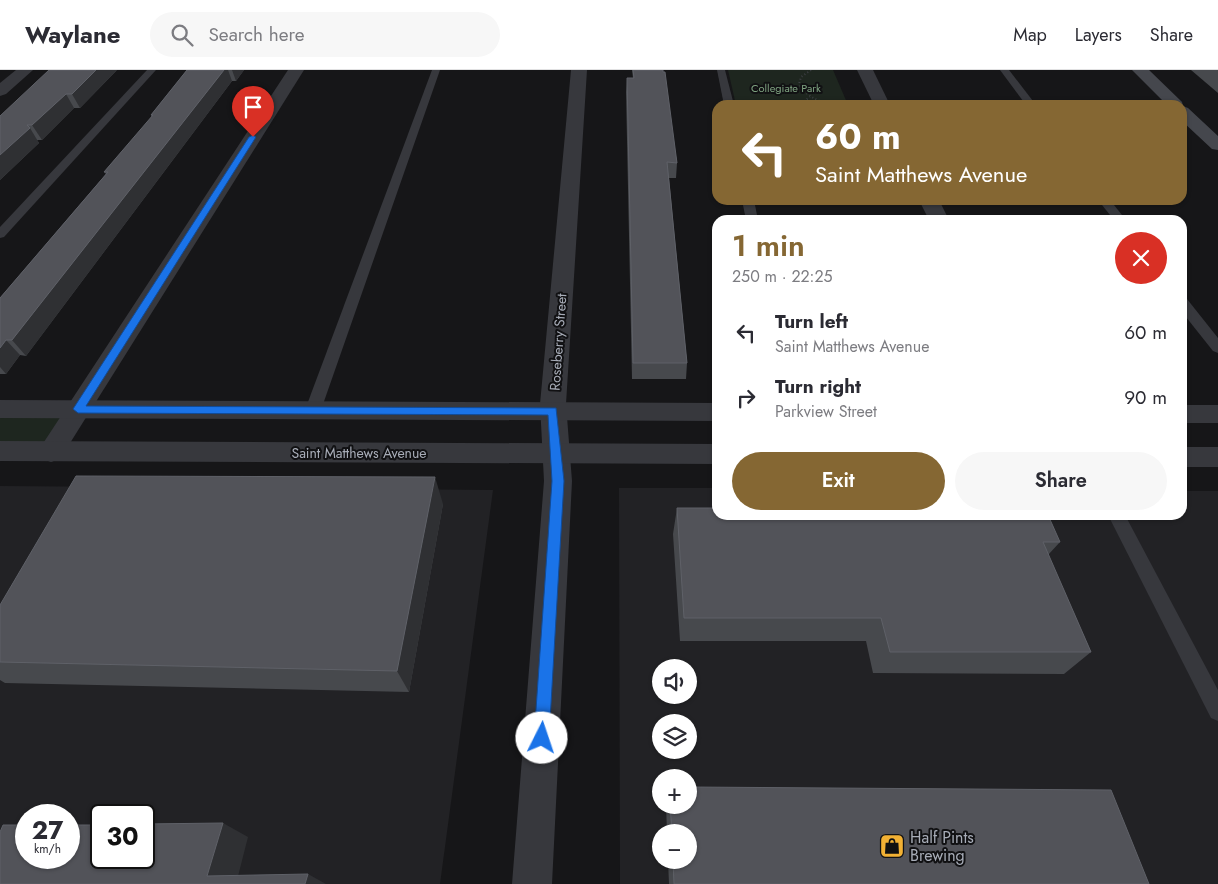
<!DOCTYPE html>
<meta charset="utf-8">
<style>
:root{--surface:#fff;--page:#f7f7f7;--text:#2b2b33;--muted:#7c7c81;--line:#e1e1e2;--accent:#856733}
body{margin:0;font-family:Jost,sans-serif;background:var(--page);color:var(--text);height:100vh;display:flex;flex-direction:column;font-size:19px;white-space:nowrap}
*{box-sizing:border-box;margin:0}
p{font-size:16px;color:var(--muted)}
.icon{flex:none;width:28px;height:28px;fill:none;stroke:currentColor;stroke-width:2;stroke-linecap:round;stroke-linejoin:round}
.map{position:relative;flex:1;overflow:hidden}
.details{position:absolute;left:712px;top:145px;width:475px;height:305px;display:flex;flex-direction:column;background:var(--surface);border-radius:15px;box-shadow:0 1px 4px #0004}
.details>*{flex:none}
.top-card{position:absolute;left:712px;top:30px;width:475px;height:105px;border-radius:15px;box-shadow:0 1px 4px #0004;background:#856733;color:#fff;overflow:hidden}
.controls{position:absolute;left:652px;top:589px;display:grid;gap:10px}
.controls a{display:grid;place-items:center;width:45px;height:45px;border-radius:50%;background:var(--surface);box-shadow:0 1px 4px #0004;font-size:25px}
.speed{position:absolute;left:15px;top:734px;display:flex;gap:10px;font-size:25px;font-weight:700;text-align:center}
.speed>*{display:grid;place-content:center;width:65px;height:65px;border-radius:50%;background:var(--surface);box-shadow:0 1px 4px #0004;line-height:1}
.speed small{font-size:12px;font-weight:400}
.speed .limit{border:2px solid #111;border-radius:8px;background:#fff;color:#111}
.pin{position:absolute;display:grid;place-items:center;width:42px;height:42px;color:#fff;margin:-51px -21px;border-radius:50% 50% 50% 0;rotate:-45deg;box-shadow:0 0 5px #0007}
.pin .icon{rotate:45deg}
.me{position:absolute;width:55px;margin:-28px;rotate:4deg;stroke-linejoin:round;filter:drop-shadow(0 0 4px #0008)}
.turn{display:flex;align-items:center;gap:18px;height:105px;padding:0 20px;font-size:22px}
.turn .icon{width:65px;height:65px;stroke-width:2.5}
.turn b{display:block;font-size:35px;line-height:42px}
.round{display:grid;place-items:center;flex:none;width:52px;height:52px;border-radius:26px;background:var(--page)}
.summary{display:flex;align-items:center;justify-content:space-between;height:85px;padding:0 20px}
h1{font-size:30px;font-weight:600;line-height:38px;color:var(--accent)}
.cta{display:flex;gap:10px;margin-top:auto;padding:10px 20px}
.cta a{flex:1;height:58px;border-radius:30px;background:var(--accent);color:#fff;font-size:20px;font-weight:600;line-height:58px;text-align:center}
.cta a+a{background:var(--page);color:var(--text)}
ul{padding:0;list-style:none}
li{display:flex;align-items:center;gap:15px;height:65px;padding:0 20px}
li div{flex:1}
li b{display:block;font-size:19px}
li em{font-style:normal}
header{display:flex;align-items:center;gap:30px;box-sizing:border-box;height:70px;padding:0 25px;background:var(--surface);border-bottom:1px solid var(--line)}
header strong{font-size:24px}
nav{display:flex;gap:28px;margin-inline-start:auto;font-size:18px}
.search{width:350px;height:45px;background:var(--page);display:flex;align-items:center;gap:12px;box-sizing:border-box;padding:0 18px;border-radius:28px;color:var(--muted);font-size:19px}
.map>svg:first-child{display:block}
.built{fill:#222225;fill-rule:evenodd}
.green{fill:#1e261f}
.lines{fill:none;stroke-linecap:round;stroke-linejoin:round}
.path{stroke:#3d3f44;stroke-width:2;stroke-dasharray:1 2.5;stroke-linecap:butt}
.service{fill:#37383d;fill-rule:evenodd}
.minor{fill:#37383d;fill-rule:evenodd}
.tertiary{fill:#37383d;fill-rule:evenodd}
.secondary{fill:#45474d;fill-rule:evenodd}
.wall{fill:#47494d}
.shaded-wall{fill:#2f3033}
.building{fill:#525359;stroke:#5f6168}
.route{fill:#1a73e8;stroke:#114b97}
.labels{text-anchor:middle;stroke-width:4;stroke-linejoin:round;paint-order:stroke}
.far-park-label{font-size:11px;fill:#7fa381;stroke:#111113}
.street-label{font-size:14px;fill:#a8adb8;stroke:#111113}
.near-poi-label{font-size:16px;fill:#a8adb8;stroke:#111113;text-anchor:start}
</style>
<header>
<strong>Waylane</strong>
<div class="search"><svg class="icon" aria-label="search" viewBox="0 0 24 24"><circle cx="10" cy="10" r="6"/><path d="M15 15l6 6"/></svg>Search here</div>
<nav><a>Map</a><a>Layers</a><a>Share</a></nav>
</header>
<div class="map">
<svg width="1218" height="814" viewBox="0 0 1218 814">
<rect width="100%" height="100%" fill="#161618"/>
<g class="built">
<path d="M0 416 493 420 440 814H0ZM26 745H69V788H26ZM101 745H144V788H101Z"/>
<path d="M619 418H717L718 445H1182L1183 421H1218V814H620ZM661 598H689V625H661ZM661 652H689V680H661ZM661 708H689V735H661ZM661 762H689V790H661Z"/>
</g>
<g class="green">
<polygon points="728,0 833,0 848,35 736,35"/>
<polygon points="0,339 78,339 51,382 0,381"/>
</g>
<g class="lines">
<g class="path">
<path d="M811 0 801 7 799 14C807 27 818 31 832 35"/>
<polyline points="798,35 810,27"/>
</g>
<g class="service">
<polygon points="147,0 156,0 4,167 0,168 0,157"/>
<polygon points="432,0 440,0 321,340 318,344 313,345 308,344 305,340"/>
<polygon points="717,0 725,0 734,35 724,35"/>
<polygon points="1000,0 1009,0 1036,35 1026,35"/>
<polygon points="742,130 754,130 758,150 746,150"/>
<polygon points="1098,130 1110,130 1126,150 1114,150"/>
<polygon points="1182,228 1187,229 1218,268 1218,283 1213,281 1182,242"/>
<polygon points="1108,445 1125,445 1218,620 1218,651 1211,648"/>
</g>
<g class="minor">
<polygon points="16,0 33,0 6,24 0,26 0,13"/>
<polygon points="288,0 304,0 60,389 51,392 42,389 38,382 42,375"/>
<polygon points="571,0 587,0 566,334 572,411 552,814 512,814 544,411 540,334"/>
<polygon points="857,0 873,0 890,35 874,35"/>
<polygon points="919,130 939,130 949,150 929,150"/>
</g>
<g class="tertiary">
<polygon points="0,330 718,333 718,351 0,348"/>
<rect x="1182" y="335" width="36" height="18"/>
<polygon points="0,371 718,374 718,394 0,391"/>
<rect x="1182" y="377" width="36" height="20"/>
</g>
<polygon class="secondary" points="1132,0 1149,0 1182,32 1183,36 1188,38 1218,66 1218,80 1212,79 1182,51 1182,35 1167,35"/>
</g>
<g class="wall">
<polygon points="117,0 80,38 74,38 42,70 37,70 39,73 0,110 0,46"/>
<polygon points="187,0 244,0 236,11 232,11 26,286 20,285 6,304 0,304 0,228 106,104 104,102 152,47 151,45"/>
<polygon points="632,0 663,0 677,93 676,108 669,108 687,293 686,309 632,309 626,22 627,8 633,8"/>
<polygon points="1191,0 1218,0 1218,23"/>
<polygon points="443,434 409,622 5,613 0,610 0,535"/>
<polygon points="677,438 1060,472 1048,485 1091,582 1064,604 873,603 866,571 680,571 673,464"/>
<polygon points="666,735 689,735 1149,814 669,814 668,790 689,790 689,762 667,762"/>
</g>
<g class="shaded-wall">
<polygon points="96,0 117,0 80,38 72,24"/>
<polygon points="224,0 228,0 232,11 26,286 12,270"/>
<polygon points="232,0 244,0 236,11"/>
<polygon points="66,24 74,38 42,70 32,55"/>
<polygon points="30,58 39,73 0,110 0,85"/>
<polygon points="6,270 20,285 6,304 0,297 0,278"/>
<polygon points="435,407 443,434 409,622 397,601"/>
<polygon points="223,753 248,767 236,814 207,806"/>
<polygon points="308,804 326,814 305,814"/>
</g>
<g class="building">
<polygon points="49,0 96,0 72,24 66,24 32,55 27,55 30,58 0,85 0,46"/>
<polygon points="187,0 224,0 12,270 6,270 0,278 0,228 108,102 104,102 153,45 151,45"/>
<polygon points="633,0 663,0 663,2 665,2 677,93 667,92 687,293 633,293 627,8 634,8"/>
<polygon points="76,406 435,407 397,601 0,592 0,535"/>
<polygon points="677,438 718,438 718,445 1048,445 1060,472 1043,472 1091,582 890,582 881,548 684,548"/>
<polygon points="689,717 1111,720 1149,814 674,814 673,790 689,790 689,762 672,762 670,735 689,735"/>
<polygon points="223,753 207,806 308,804 305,814 0,814 0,762 3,755 26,755 26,788 69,788 69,755 101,755 101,788 144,788 144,754"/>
</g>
<polygon class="route" points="253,65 256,67 86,336 556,338 564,411 549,668 547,673 542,676 536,673 534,668 552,411 548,345 78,343 73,339 249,67"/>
<defs>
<symbol id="shop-square" viewBox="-11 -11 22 22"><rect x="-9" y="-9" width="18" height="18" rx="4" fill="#f2b134" stroke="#111113"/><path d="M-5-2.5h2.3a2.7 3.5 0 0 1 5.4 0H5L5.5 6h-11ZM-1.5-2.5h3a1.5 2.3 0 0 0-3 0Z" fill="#111"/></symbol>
</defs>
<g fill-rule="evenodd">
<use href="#shop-square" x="878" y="762" width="28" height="28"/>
</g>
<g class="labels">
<g class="far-park-label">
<text x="786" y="22">Collegiate Park</text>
</g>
<g class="street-label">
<text transform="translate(558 272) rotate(-86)" y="5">Roseberry Street</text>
<text x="359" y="388">Saint Matthews Avenue</text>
</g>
<g class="near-poi-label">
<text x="910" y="773">Half Pints<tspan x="910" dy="18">Brewing</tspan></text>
</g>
</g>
</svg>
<div class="controls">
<a><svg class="icon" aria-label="sound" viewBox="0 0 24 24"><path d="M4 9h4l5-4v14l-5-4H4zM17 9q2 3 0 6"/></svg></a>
<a><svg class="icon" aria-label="layers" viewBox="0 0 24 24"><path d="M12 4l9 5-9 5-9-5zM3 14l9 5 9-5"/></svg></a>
<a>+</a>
<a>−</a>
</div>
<div class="speed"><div>27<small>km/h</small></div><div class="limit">30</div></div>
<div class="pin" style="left:253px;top:67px;background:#d93025"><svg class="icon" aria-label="arrive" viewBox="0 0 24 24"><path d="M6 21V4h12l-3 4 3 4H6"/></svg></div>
<svg class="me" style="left:542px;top:668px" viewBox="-20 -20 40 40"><circle r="19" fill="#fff"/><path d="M0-13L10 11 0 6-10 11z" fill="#1a73e8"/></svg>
<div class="top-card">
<div class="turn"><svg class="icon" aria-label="left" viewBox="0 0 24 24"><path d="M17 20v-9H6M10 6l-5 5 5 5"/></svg><div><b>60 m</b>Saint Matthews Avenue</div></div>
</div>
<section class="details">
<div class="summary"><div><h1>1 min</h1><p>250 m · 22:25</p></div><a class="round" style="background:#d93025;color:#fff"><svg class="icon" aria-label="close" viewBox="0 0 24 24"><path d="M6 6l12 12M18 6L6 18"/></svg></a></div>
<ul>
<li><svg class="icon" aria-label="left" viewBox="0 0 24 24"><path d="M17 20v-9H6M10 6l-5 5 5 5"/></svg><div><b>Turn left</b><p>Saint Matthews Avenue</p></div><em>60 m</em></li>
<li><svg class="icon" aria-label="right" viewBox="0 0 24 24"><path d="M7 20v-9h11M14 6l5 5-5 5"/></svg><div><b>Turn right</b><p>Parkview Street</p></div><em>90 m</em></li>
</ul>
<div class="cta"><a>Exit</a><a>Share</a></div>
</section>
</div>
